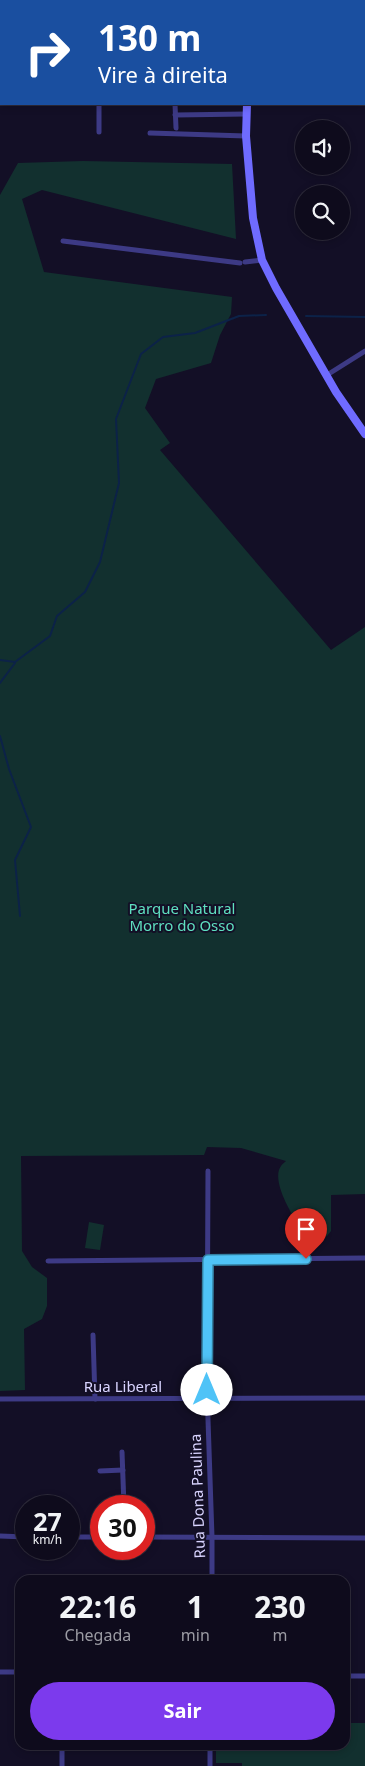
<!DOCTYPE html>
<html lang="pt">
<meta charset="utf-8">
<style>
:root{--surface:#0e0b1c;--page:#1c1929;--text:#f1f3f6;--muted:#9b9ba3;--line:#2e2b3b;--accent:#7c3aed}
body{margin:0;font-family:"Noto Sans",sans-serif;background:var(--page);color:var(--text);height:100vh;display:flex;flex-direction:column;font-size:19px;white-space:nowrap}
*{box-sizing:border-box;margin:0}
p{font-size:16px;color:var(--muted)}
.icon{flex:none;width:28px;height:28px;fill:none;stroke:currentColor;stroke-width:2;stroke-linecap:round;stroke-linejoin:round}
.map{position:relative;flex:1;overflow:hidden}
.panel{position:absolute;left:15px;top:1575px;width:335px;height:175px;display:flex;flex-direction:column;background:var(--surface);border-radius:15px;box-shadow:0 2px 8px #0003,0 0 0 1px var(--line)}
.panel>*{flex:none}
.hud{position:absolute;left:0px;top:0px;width:365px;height:105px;box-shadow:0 2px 8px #0003,0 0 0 1px var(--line);background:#1a4fa0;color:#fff;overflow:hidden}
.buttons{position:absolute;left:295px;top:120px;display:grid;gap:10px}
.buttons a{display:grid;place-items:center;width:55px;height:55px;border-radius:50%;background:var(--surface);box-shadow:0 2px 8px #0003,0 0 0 1px var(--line);font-size:25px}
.speed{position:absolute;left:15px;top:1495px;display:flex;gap:10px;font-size:25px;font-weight:700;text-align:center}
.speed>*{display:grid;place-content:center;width:65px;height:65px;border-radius:50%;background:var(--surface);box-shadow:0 2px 8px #0003,0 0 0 1px var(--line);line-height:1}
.speed small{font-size:12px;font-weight:400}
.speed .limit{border:8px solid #d22;background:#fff;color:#111}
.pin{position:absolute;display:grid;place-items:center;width:42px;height:42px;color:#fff;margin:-51px -21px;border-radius:50% 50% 50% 0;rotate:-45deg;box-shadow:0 0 5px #0007}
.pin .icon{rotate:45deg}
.me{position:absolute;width:55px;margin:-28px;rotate:0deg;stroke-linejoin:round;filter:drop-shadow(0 0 4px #0008)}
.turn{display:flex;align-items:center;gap:18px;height:105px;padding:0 15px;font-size:22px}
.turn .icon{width:65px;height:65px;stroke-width:2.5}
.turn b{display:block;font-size:35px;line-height:42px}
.eta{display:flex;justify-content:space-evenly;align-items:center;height:85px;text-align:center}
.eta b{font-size:30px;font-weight:700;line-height:35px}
.cta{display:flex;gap:10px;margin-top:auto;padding:10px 15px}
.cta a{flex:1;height:58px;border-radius:30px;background:var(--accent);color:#fff;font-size:20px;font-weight:700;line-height:58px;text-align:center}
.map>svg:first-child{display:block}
.green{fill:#12302f}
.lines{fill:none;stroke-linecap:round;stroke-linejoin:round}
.stream{stroke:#0c2248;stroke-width:2}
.minor{stroke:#3d3a85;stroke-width:5}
.secondary{stroke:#6f6bff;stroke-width:8}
.route-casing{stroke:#337fa1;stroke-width:12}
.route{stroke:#4fc3f7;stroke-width:9}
.labels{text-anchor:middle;stroke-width:4;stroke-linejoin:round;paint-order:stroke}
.park-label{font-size:15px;fill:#5fe0c0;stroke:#130f26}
.street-label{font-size:15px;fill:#d9d4ff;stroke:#130f26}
</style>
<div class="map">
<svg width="365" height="1766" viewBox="0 0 365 1766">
<rect width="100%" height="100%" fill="#130f26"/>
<g class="green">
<path d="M83 161 232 164 236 239 42 190 22 199 44 272 232 297 231 314 220 335 211 363 156 379 145 408 170 443 160 450 331 650 365 627V1194L331 1195V1231L327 1236 302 1231C294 1218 270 1181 281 1166 282 1164 285 1162 286 1161L241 1148 207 1147 204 1155 21 1156 22 1251 32 1267 47 1278V1306L42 1319 24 1329 25 1390 0 1391V195L18 163Z"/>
<polygon points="89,1222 104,1225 100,1250 85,1248"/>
<polygon points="345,1723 365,1723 365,1766 242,1766 242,1763 216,1763 216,1745 345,1745"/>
</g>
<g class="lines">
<g class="stream">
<polyline points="306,316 365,317"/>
<polyline points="0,660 15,662 50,636 57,616 85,592 100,562 119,483 116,419 141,354 163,337 195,333 239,316 266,315"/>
<polyline points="0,683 15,663"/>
<polyline points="0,736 9,769 31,827 15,860 20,916"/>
</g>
<g class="minor">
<polyline points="95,0 96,1"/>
<polyline points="166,1 169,0"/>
<polyline points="0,44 1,44"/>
<polyline points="364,75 365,75"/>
<polyline points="175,104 176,128"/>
<polyline points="175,115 246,114"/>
<polyline points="99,132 99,104"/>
<polyline points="150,133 246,136"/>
<polyline points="63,241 240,263"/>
<polyline points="245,262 262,260"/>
<polyline points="327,375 365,351"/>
<polyline points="208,1171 207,1390 212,1537 212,1580"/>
<polyline points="48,1261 365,1258"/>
<polyline points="93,1335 95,1399"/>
<polyline points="0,1399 365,1398"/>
<polyline points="122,1452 124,1506"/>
<polyline points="100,1471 123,1470"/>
<polyline points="0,1536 26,1537"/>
<polyline points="69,1537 101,1537"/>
<polyline points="144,1537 365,1538"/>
<polyline points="0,1672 20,1672"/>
<polyline points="345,1676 365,1676"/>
<polyline points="62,1766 62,1748"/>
<polyline points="210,1766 210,1745"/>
</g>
<g class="secondary">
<polyline points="219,0 219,1"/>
<polyline points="247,104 246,136 253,218 262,260 276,288 336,392 365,434"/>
</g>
</g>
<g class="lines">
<defs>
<polyline id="route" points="207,1390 208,1260 306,1259"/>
</defs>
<use href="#route" class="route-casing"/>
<use href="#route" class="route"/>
</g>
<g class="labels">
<g class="park-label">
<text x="182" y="914">Parque Natural<tspan x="182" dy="17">Morro do Osso</tspan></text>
</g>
<g class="street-label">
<text x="123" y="1392">Rua Liberal</text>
<text transform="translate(198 1496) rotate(-92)" y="5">Rua Dona Paulina</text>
</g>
</g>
</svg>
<div class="buttons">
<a><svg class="icon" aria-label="sound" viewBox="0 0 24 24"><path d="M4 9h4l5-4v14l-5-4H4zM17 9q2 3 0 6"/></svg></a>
<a><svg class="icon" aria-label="search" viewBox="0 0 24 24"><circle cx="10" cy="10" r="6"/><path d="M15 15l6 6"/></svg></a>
</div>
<div class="speed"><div>27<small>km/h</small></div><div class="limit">30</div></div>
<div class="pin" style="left:306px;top:1259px;background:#d93025"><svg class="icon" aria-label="arrive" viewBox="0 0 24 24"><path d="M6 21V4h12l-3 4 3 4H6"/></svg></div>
<svg class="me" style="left:207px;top:1390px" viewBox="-20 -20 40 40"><circle r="19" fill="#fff"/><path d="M0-13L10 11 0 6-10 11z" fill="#4fc3f7"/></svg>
<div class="hud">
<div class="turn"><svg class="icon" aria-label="right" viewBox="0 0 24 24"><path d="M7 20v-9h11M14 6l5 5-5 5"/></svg><div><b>130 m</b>Vire à direita</div></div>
</div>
<section class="panel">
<div class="eta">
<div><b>22:16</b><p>Chegada</p></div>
<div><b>1</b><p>min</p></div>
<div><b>230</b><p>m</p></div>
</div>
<div class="cta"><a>Sair</a></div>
</section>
</div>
